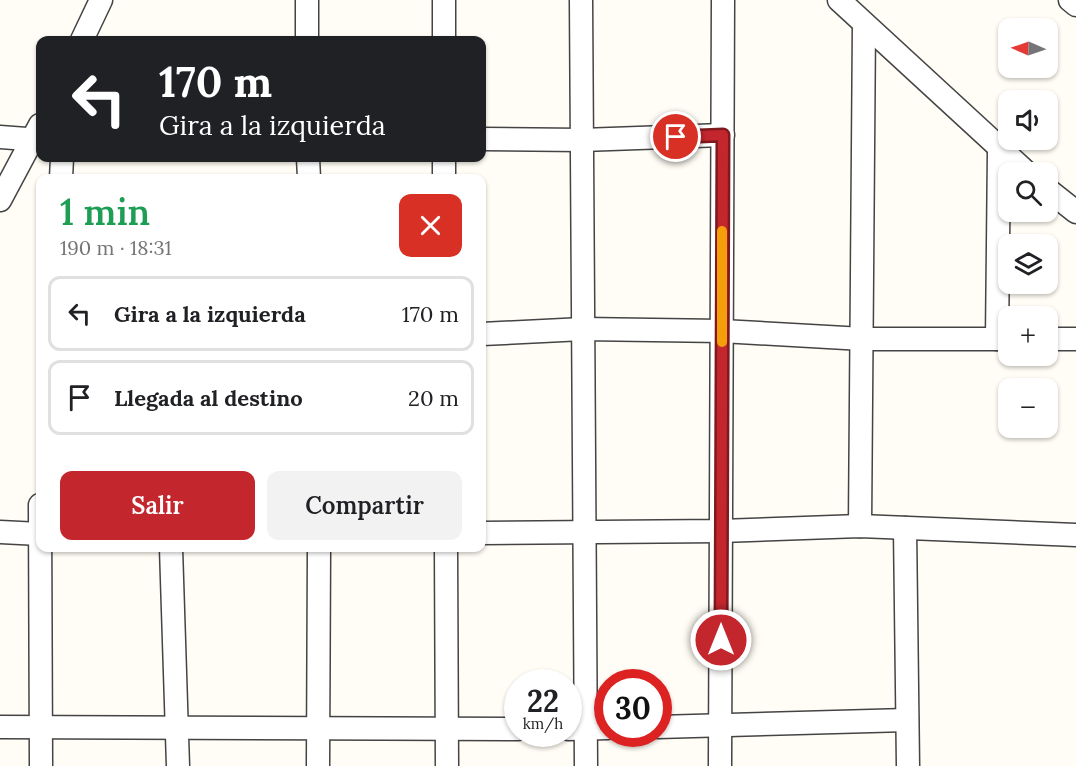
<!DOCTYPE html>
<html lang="es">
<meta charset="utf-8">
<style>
:root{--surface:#fff;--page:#f2f2f2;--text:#202124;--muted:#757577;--line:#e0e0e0;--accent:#c4262e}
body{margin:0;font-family:Lora,serif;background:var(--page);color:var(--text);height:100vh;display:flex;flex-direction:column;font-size:22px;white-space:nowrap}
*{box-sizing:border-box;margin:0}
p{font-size:20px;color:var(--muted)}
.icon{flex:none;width:33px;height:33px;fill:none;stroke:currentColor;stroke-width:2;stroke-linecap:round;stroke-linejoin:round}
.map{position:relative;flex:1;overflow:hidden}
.details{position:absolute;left:36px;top:174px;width:450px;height:378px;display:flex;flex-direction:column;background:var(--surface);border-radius:12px;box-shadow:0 2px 4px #0004}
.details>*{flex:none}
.top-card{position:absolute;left:36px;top:36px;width:450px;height:126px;border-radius:12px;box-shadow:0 2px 4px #0004;background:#202124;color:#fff;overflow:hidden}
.needle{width:39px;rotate:272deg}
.controls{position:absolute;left:998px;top:18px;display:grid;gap:12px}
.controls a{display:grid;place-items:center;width:60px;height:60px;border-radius:12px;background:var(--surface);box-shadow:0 2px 4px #0004;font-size:30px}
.speed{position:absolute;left:504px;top:669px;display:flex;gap:12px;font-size:30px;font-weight:700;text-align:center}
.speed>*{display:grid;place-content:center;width:78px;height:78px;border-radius:50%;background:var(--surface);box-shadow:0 2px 4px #0004;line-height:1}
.speed small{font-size:15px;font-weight:400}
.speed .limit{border:9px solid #d22;background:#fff;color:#111}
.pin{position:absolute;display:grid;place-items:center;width:51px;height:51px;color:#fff;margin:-26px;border:3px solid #fff;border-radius:50%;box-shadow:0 2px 6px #0007}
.me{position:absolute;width:66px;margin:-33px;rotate:0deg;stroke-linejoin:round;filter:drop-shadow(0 0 4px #0008)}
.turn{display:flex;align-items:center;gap:21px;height:126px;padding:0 24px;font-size:27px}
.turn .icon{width:78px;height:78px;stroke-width:2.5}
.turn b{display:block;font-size:42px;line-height:51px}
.round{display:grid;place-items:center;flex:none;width:63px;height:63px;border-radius:12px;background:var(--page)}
.summary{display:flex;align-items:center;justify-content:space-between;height:102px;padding:0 24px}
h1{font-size:36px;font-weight:600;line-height:45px;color:#1e9e55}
.button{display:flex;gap:12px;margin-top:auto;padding:12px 24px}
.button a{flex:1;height:69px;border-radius:12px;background:var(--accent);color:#fff;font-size:24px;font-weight:600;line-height:69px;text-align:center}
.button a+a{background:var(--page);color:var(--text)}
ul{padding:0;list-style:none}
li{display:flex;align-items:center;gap:18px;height:75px;margin:0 12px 9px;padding:0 12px;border:3px solid var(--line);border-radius:12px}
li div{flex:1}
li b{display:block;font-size:22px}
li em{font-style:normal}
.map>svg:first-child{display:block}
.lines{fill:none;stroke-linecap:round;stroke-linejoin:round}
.minor-casing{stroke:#444;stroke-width:25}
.minor{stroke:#fff;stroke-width:22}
.route-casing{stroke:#7f191e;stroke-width:15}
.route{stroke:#c4262e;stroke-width:10}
.slow{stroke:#f59e0b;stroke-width:10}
</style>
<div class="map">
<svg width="1076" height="766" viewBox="0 0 1076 766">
<rect width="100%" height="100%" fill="#fffdf5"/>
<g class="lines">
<defs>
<g id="minor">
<polyline points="444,0 444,40"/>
<polyline points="581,0 586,766"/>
<polyline points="839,0 1026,172"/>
<polyline points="1070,0 1076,5"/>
<polyline points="82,40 101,0"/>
<polyline points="307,40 307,0"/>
<polyline points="0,137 40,140"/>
<polyline points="482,139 582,140 723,135"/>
<polyline points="308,158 309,178"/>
<polyline points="444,158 444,178"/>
<polyline points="61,178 62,158"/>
<polyline points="1047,189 1076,212"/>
<polyline points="0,200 40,125"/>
<polyline points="482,334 583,329 722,331 863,339 1008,339"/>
<polyline points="997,339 999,150"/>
<polyline points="1047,339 1076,339"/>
<polyline points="40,505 41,766"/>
<polyline points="860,526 864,24"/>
<polyline points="905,528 908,766"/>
<polyline points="0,532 40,534"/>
<polyline points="482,533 721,531 860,526 1076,535"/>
<polyline points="171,548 178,766"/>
<polyline points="446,548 447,766"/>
<polyline points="0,727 518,729"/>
<polyline points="658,727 907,720"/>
<polyline points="568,729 608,728"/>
<polyline points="318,766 319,548"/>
<polyline points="720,766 723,0"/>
</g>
</defs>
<use href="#minor" class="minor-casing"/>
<use href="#minor" class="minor"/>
</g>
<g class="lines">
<defs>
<polyline id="route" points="676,137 723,135 721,640"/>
</defs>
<use href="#route" class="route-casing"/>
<use href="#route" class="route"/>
<polyline class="slow" points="722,342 722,231"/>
</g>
</svg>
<div class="controls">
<a><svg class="needle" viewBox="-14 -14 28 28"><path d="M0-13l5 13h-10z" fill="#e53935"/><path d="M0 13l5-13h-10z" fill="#757577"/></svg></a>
<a><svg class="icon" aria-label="sound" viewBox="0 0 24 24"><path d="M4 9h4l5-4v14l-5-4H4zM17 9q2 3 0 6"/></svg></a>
<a><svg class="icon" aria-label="search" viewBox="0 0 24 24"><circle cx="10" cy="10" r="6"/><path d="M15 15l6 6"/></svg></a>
<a><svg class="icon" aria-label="layers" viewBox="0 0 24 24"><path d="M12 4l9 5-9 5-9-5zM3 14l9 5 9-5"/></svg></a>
<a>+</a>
<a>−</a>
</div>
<div class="speed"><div>22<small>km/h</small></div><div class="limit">30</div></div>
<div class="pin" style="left:676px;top:137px;background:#d93025"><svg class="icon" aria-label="arrive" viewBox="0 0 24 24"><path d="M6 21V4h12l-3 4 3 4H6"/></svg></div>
<svg class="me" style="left:721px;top:640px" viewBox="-20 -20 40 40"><circle r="17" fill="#c4262e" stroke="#fff" stroke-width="3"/><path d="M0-11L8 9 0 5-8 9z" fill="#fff"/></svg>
<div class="top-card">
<div class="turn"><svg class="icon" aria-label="left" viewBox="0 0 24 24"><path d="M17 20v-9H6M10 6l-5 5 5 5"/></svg><div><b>170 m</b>Gira a la izquierda</div></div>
</div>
<section class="details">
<div class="summary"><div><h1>1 min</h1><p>190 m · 18:31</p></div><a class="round" style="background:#d93025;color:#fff"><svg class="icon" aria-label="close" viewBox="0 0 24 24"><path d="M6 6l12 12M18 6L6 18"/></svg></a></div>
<ul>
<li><svg class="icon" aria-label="left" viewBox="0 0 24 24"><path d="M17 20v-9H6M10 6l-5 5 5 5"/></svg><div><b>Gira a la izquierda</b></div><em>170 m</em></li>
<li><svg class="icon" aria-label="arrive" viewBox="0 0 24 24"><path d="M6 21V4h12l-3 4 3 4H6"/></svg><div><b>Llegada al destino</b></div><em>20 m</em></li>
</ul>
<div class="button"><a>Salir</a><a>Compartir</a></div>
</section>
</div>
